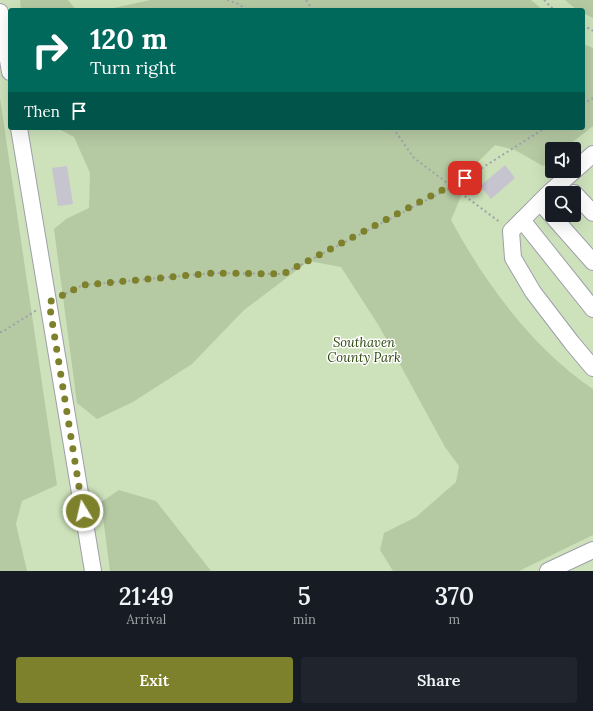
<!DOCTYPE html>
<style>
:root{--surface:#171b24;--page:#20242c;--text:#f1f3f6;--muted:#9ea1a6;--accent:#7e812b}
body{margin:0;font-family:Lora,serif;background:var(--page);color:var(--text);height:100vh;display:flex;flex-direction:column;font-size:15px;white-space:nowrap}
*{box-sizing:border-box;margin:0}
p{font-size:13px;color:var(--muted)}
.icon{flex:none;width:22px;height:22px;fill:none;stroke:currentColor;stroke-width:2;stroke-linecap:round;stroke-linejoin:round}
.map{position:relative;height:571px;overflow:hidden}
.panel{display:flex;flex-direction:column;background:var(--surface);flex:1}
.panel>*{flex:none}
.guide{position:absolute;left:8px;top:8px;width:577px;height:122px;border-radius:4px;box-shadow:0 4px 16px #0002;background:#00695c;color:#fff;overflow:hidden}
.controls{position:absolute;left:545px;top:142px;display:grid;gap:8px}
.controls a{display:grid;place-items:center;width:36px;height:36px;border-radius:4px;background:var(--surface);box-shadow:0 4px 16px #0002;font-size:20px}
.pin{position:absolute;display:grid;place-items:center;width:34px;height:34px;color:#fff;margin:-17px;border-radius:8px;box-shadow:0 2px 6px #0006}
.me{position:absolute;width:44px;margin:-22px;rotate:351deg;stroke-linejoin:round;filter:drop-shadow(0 0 3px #0008)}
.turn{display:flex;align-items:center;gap:14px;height:84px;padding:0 16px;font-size:18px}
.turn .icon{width:52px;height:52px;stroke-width:2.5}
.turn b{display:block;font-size:28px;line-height:34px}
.then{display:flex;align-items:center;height:38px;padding:0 16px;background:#0003;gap:8px;font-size:15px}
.eta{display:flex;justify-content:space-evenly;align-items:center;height:68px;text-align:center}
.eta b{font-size:24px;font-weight:600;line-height:28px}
.action{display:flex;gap:8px;margin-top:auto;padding:8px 16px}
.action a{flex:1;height:46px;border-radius:4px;background:var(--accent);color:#fff;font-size:16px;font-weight:600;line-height:46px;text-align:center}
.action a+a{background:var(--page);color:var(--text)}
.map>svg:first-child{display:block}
.green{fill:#cde2bb;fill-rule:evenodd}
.forest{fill:#b5c9a3}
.building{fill:#c6c4ce}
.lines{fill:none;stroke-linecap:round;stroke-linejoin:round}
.minor-casing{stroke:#9d9fa9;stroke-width:18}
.path{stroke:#a0a2aa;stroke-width:2;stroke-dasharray:2 3;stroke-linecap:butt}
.minor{stroke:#fff;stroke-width:16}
.route{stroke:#7e812b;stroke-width:7;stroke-dasharray:0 12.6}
.labels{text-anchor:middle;stroke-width:3;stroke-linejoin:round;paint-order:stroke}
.park-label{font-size:13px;font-style:italic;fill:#2e460d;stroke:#fff}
</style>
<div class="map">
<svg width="593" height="571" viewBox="0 0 593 571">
<rect width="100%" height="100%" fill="#eff1fb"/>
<path class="green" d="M0 0H593V571H0ZM10 10H583V128H10ZM552 149H574V171H552ZM552 193H574V215H552Z"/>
<g class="forest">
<polygon points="20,0 68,0 76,10 21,10"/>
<polygon points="150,0 531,0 543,10 105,10"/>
<polygon points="565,0 593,0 593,18 583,13 583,10 577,10"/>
<path d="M583 44 593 48V126L564 149H552V159L543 166 515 150 495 145 474 166 451 220C485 283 533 349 593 389V535L519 571H393L380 550 384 533 416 517 456 482 459 466 445 447 379 326 341 267 309 261 244 310 192 364 133 402 97 419 77 403 54 229 66 219 89 208 90 173 74 137 57 128H583Z"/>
<polygon points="0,98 57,485 22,501 16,524 27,571 0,571"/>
<polygon points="119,490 156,501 211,571 110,571 101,502"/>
</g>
<g class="building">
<polygon points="505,165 515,178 491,199 480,186"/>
<polygon points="67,166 73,204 58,206 52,168"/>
</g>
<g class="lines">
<defs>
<g id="minor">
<polyline points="0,12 10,72"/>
<polyline points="19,128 93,571"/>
<polyline points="574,171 551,191 511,231 513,258 533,292 572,343 593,368"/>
<polyline points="574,171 593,154"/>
<polyline points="574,193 593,213"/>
<polyline points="540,202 593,262"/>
<polyline points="522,220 593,309"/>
<polyline points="548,571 593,550"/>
</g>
</defs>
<use href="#minor" class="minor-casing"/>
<g class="path">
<polyline points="227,0 239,4 246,10"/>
<polyline points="306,0 313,10"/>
<polyline points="544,0 554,10"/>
<polyline points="583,25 593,31"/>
<polyline points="583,104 593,98"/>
<polyline points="393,128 414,158 501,223"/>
<polyline points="61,296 83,285 213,273 283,274 452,187 545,128"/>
<polyline points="0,332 2,332 37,310"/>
</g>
<use href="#minor" class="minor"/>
</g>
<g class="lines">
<polyline class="route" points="83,511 49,302 83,285 214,273 283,274 465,178"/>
</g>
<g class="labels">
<g class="park-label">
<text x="364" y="347">Southaven<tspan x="364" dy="15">County Park</tspan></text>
</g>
</g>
</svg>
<div class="controls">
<a><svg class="icon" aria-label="sound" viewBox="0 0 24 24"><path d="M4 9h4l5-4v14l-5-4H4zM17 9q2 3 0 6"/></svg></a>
<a><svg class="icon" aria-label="search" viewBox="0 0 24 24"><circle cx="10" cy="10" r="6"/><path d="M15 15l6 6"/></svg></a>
</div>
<div class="pin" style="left:465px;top:178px;background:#d93025"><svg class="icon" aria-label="arrive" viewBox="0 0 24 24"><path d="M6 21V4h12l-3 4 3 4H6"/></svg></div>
<svg class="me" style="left:83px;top:511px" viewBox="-20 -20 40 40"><circle r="17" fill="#7e812b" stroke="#fff" stroke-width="3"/><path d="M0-11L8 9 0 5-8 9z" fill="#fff"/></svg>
<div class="guide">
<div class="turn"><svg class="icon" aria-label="right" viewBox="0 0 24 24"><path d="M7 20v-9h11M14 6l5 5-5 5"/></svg><div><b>120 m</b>Turn right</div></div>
<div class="then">Then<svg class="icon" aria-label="arrive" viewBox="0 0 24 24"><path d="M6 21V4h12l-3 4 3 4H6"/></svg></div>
</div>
</div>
<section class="panel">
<div class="eta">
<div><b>21:49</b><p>Arrival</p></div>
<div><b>5</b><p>min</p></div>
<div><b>370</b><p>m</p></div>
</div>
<div class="action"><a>Exit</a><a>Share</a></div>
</section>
